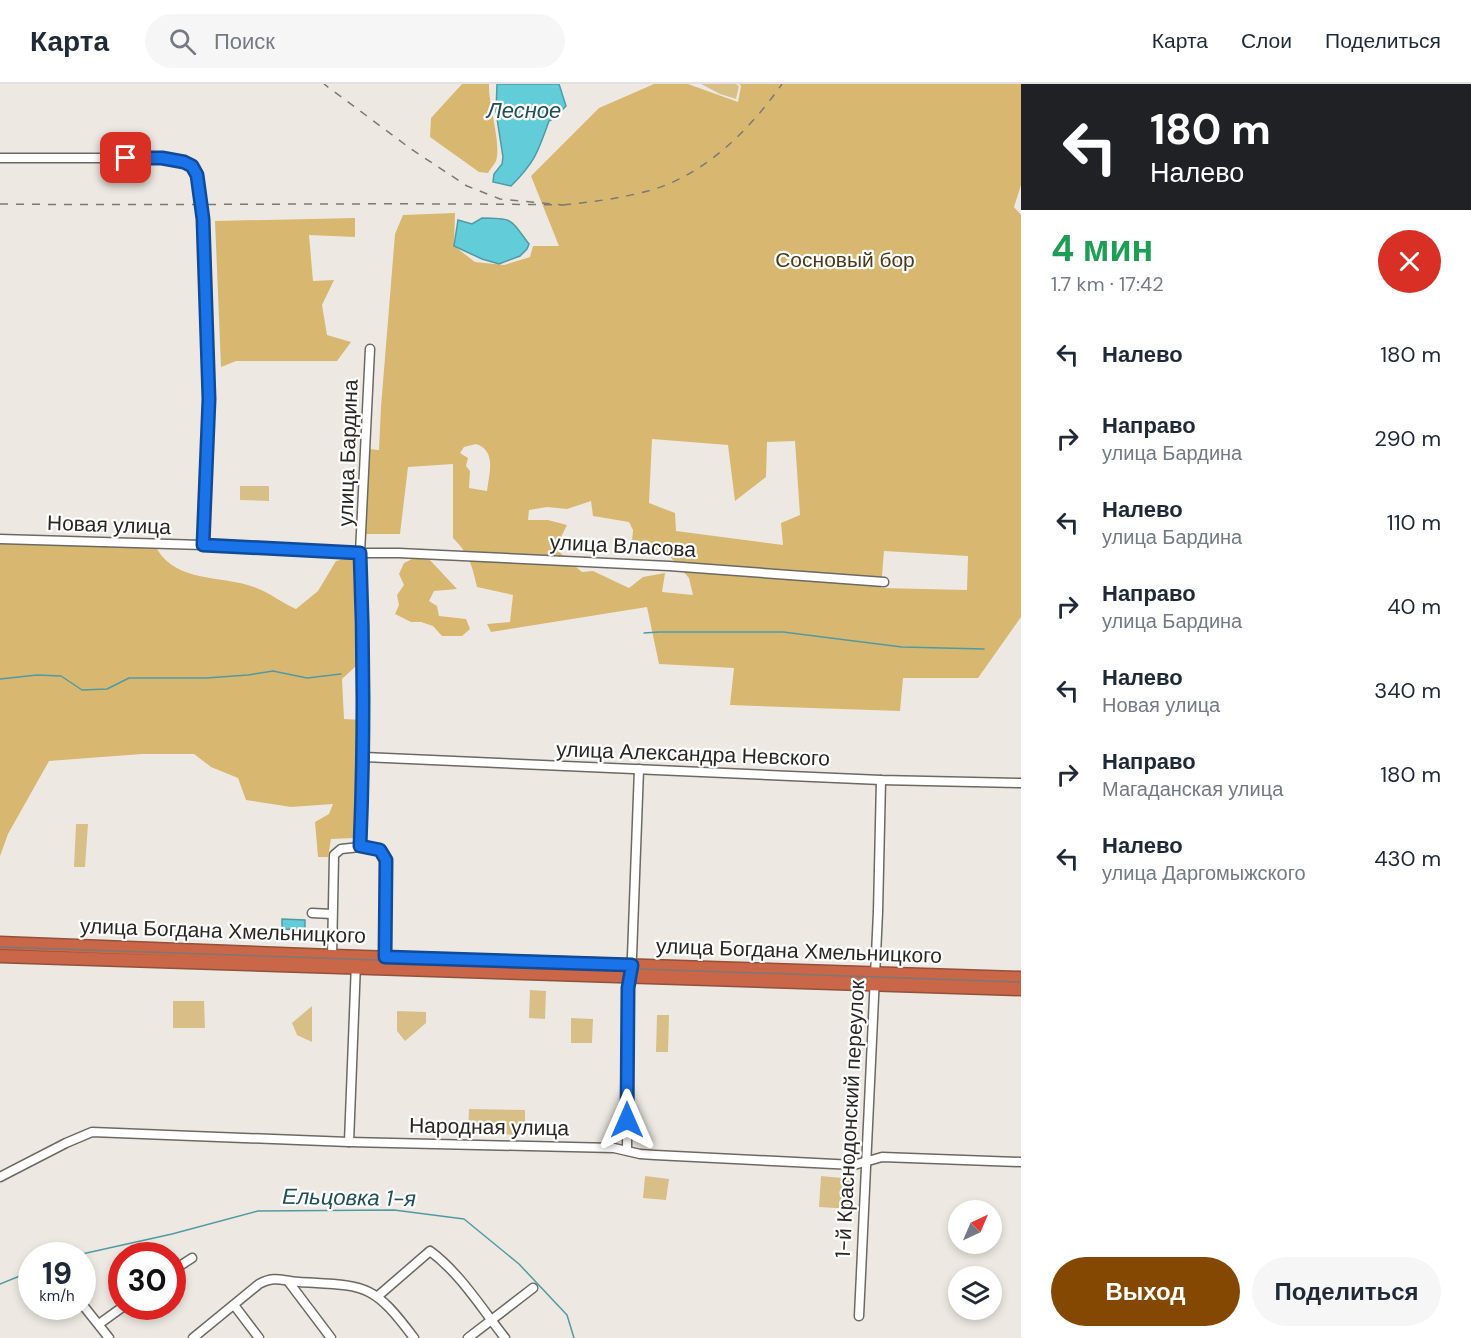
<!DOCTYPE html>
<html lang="ru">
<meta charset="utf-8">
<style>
:root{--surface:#fff;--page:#f6f6f7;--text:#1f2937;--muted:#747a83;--line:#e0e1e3;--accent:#844802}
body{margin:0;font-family:"DM Sans",sans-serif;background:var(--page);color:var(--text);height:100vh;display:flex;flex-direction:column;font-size:22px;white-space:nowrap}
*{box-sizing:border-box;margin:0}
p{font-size:20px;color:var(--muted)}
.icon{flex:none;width:33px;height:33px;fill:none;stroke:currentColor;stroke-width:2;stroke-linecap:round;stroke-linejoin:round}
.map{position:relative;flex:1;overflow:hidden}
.drawer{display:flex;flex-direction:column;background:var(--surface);width:450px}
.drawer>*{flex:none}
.hud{background:#202124;color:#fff;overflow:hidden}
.needle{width:39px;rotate:44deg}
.buttons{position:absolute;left:948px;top:1116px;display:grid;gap:12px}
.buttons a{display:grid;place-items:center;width:54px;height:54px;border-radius:50%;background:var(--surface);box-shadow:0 3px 9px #0003;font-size:30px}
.speed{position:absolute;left:18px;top:1158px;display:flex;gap:12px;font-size:30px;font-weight:700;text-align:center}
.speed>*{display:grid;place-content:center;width:78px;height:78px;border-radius:50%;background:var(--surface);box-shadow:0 3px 9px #0003;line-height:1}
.speed small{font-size:15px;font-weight:400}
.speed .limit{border:9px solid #d22;background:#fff;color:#111}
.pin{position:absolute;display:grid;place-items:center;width:51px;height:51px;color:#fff;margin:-26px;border-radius:12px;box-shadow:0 3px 9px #0006}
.me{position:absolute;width:66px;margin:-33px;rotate:0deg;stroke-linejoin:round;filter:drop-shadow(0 0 4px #0008)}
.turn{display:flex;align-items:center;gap:21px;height:126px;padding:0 30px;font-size:27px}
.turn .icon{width:78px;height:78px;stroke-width:2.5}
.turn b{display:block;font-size:42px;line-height:51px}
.round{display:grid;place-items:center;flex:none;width:63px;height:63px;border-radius:32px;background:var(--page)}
.summary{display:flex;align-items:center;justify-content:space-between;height:102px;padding:0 30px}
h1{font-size:36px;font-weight:700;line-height:45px;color:#1e9e55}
.primary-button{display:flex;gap:12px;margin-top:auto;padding:12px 30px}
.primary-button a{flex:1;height:69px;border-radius:36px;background:var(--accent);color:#fff;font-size:24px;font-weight:700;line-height:69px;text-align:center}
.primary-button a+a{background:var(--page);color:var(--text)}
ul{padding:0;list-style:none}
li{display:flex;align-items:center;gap:18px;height:84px;padding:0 30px}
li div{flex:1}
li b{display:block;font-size:22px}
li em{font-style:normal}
header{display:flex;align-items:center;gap:36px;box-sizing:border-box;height:84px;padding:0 30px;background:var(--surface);border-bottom:2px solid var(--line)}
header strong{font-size:28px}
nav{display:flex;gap:33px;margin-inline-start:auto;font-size:21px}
.search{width:420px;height:54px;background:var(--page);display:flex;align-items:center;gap:15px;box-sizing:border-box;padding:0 21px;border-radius:33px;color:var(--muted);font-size:22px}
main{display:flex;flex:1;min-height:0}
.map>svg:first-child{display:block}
.green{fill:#d8bf87}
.forest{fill:#d8b870;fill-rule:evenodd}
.water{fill:#63ccd9;stroke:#519aa3;stroke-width:1.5}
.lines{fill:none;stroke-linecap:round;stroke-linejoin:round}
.stream{stroke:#519aa3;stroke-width:1.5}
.minor-casing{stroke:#6c6963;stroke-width:11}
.highway-casing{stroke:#91513b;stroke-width:15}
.minor{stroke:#fff;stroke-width:8}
.highway{stroke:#c96748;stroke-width:12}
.tram{stroke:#7b7974;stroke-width:1.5}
.rail{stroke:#7b7974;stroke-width:1.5;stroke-dasharray:8 8;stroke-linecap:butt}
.route-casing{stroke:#114b97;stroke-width:15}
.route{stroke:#1a73e8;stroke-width:10}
.labels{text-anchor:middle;stroke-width:4.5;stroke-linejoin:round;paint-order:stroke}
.park-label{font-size:21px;fill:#483a1a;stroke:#fff}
.street-label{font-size:21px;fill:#282724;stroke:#fff}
.water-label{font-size:22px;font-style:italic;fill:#204f54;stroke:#fff}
</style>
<header>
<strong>Карта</strong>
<div class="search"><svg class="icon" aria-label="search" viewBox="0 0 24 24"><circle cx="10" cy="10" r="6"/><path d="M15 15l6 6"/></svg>Поиск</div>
<nav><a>Карта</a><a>Слои</a><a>Поделиться</a></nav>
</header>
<main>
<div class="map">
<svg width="1021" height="1254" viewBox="0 0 1021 1254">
<rect width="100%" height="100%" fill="#ede9e2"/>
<g class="green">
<polygon points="701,0 736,0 739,2 736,15 720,10"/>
<polygon points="240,402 269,402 269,417 240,416"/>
<polygon points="76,740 88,740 85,783 74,783"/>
<polygon points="530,906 546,907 545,935 529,934"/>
<polygon points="173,917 204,917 205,944 173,944"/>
<polygon points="312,922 312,958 297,951 292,939"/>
<polygon points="397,927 426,928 426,939 405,957 397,947"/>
<polygon points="657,931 669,931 668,968 656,968"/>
<polygon points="571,934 593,935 592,959 571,959"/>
<polygon points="469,1025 525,1026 525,1051 468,1049"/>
<polygon points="645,1092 669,1095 666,1116 643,1114"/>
<polygon points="821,1092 852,1095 852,1125 819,1123"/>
</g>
<g class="forest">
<path d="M462 0H489C488 20 502 61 496 77 494 81 490 85 488 89L479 88 430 53 431 34Z"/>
<path d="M654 0H688L738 18 741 2 739 0H1021V101L1014 123 1021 131V533L978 594H903L900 627 730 621 734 584 659 580 647 523 491 548 487 540 510 538 513 511 477 503C472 481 469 470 453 454V380L408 383 400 450H366L368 365 379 366 381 323 395 150 403 131 455 129 454 162 475 178 504 181 530 173 533 162H559L531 92 599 24ZM652 355 728 361 735 417 766 393 767 358 795 357 800 431 781 439 783 461 676 447 675 429 649 419ZM476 360C497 367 489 390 487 407L469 404 470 387 466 382 468 374 460 369 464 363ZM591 417 593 432 629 438 633 446 632 458 644 460 650 471 665 467 689 494 693 511 662 508 665 489 643 493 629 504 593 487 582 488 564 473 556 463 567 441 548 436H528L529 426 547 423 567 425ZM884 467 968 472 967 506 881 504Z"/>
<polygon points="355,134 355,153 309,151 313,197 334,196 322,221 327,251 351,258 337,277 236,277 221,283 215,137"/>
<path d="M0 455 157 465C177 499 221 491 254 503 269 508 282 519 296 525L318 507 336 477 353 473 356 582 342 595 344 635 362 636 354 754 331 755 328 773H318L315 738 329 730 333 720 291 723 246 716 238 694 211 683 194 670H142L49 677 8 750 0 772Z"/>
<polygon points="414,474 429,475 457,505 434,507 429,517 437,522 439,532 466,535 470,545 462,552 442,552 433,542 421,538 411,538 395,530 399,521 397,511 404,501 399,490 404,479"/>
</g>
<g class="water">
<path d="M497 0H559L566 22 553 35 549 37C538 68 535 78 511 102L493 98 494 90 502 80 503 73 496 28Z"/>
<path d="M482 134C514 134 510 135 529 160L527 165 520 172 499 180 482 175 454 162 458 136 472 140Z"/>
<polygon points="282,835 305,836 305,846 282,845"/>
</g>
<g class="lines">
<g class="stream">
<polyline points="644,549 659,548 783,548 902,563 984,565"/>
<polyline points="0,595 37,591 61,592 82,606 107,605 129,594 206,594 248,591 273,587 307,594 341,590"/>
<polyline points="73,1172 172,1150 258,1127 394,1126 464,1135 519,1180 567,1231 574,1254"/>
<polyline points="0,1200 32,1187"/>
</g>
<defs>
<g id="minor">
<polyline points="0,74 162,74 184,78 192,83 197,91 203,135 209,315 203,461"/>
<polyline points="370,265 360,469 363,551 364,673 360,763 380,766 385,776 385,873"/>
<polyline points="0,455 203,461 360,469 399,469 669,482 884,498"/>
<polyline points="364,673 881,696 1021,699"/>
<polyline points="312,829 332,830"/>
<polyline points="332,872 334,771 341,765 360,763"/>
<polyline points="349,1058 356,879"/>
<polyline points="627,1066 628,904 632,872 639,685"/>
<polyline points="0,1093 66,1059 92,1048 349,1058 614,1064 640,1070 655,1071 854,1081 882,1073 1021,1078"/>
<polyline points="172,1187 192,1174"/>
<polyline points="288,1197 331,1254"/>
<path d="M378 1212 430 1167C460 1189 482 1225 505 1254"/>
<polyline points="82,1220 109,1254"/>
<polyline points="234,1221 259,1254"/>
<polyline points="859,1232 878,828 881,696"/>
<polyline points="99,1240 124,1222"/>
<path d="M193 1254 259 1200C275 1191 282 1197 299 1198 366 1202 372 1198 414 1254"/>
<polyline points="468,1254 533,1204"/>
</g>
<g id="highway">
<polyline points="0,859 332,872 1021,894"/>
<polyline points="0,872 1021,905"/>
</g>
</defs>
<use href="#minor" class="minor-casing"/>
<use href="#highway" class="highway-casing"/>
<use href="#minor" class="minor"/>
<use href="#highway" class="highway"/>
<polyline class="tram" points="0,863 1021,898"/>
<g class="rail">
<path d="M0 120C188 122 375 118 563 121L500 115 467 102 411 65 324 0"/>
<path d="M563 121C590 118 617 115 644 108 702 94 749 47 782 0"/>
</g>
</g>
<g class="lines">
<defs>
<path id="route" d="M126 74H162L184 78 192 82 197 91 203 135 209 315 203 461 360 469C364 567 364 664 360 762L380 766 386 776 385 873 632 881 628 904 627 1036"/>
</defs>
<use href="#route" class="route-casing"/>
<use href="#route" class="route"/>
</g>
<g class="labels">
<g class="park-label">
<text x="845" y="183">Сосновый бор</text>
</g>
<g class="street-label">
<text transform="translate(348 369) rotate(-88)" y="7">улица Бардина</text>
<text transform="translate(109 441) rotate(2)" y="7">Новая улица</text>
<text transform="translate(623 462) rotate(3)" y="7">улица Власова</text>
<text transform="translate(693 670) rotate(2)" y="7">улица Александра Невского</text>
<text transform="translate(223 847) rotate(2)" y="7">улица Богдана Хмельницкого</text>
<text transform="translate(799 867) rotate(2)" y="7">улица Богдана Хмельницкого</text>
<text transform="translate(850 1035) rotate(-87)" y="7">1-й Краснодонский переулок</text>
<text transform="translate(489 1043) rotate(1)" y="7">Народная улица</text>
</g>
<g class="water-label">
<text x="524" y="34">Лесное</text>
<text transform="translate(349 1113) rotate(1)" y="8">Ельцовка 1-я</text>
</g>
</g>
</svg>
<div class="buttons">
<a><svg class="needle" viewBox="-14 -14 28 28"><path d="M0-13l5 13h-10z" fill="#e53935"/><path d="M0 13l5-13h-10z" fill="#747a83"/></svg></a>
<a><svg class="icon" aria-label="layers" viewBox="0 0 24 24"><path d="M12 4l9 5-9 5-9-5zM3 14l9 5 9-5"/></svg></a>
</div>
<div class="speed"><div>19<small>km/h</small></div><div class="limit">30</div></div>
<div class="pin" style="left:126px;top:74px;background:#d93025"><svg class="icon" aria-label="arrive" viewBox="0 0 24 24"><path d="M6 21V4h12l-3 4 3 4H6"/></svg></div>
<svg class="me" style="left:627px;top:1036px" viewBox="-20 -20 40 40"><path d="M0-17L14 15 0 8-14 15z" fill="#1a73e8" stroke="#fff" stroke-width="4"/></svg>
</div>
<section class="drawer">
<div class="hud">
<div class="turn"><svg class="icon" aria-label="left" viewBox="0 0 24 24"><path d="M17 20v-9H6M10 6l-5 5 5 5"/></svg><div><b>180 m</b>Налево</div></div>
</div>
<div class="summary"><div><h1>4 мин</h1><p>1.7 km · 17:42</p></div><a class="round" style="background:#d93025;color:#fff"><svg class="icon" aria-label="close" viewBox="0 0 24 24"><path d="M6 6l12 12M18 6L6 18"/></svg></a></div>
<ul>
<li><svg class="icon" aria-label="left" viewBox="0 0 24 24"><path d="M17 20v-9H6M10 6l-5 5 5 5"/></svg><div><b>Налево</b></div><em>180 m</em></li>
<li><svg class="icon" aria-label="right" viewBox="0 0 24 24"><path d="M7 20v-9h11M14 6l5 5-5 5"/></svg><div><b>Направо</b><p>улица Бардина</p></div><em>290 m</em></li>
<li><svg class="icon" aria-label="left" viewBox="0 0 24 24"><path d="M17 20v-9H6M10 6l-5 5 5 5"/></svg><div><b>Налево</b><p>улица Бардина</p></div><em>110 m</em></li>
<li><svg class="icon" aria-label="right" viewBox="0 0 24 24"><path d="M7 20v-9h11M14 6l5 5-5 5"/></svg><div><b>Направо</b><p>улица Бардина</p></div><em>40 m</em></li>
<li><svg class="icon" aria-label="left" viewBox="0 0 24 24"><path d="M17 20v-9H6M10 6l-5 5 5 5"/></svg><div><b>Налево</b><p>Новая улица</p></div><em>340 m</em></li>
<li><svg class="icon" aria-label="right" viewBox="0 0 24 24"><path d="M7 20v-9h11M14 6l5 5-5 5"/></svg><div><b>Направо</b><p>Магаданская улица</p></div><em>180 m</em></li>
<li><svg class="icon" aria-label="left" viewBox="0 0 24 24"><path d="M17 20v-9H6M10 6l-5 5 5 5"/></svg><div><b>Налево</b><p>улица Даргомыжского</p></div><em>430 m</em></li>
</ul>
<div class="primary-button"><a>Выход</a><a>Поделиться</a></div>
</section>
</main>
